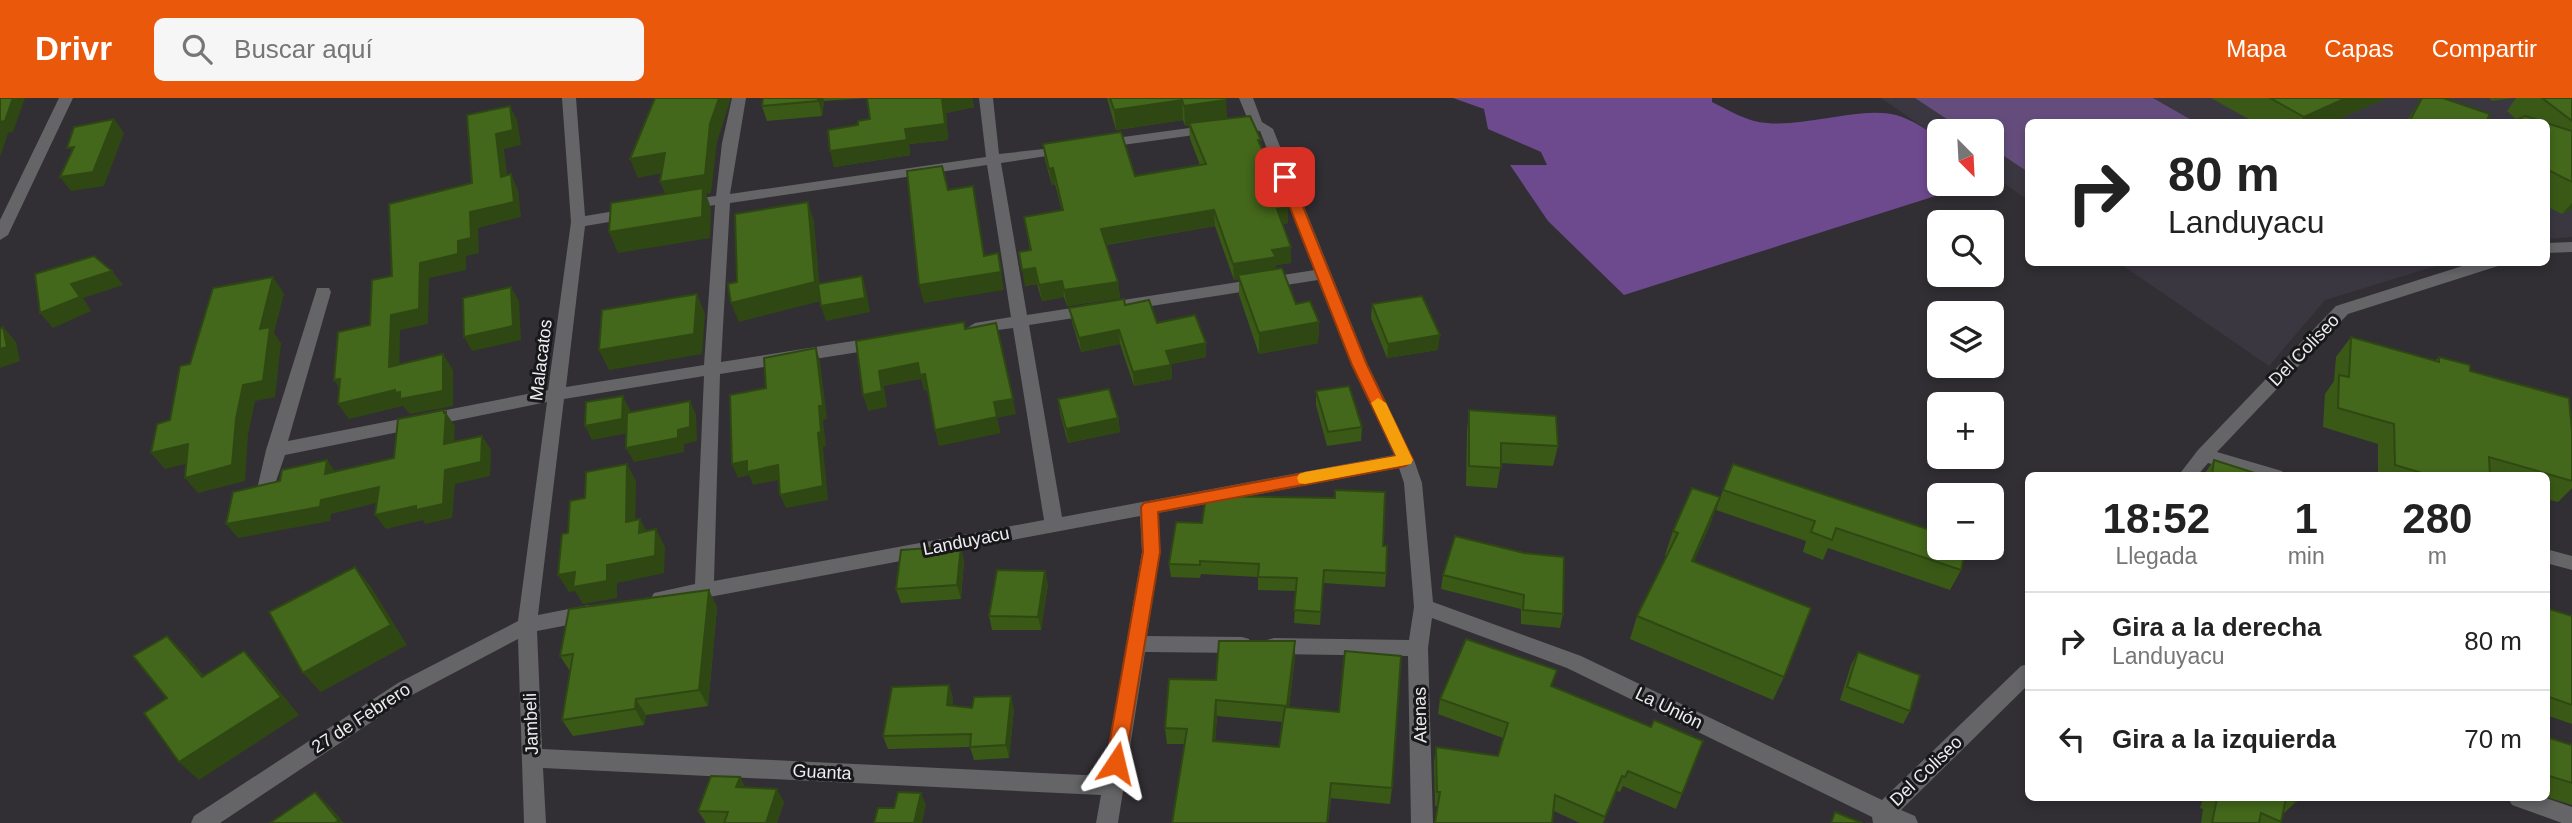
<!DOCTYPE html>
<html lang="es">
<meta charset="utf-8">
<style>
:root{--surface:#fff;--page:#f6f6f6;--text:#222;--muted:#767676;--line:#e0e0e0;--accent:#ea580c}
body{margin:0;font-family:Helvetica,sans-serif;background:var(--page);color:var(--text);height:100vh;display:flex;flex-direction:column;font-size:26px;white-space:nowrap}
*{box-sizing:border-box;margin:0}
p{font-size:23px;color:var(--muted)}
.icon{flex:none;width:38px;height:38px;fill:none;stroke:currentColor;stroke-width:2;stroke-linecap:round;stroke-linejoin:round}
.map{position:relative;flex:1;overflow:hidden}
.panel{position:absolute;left:2025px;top:374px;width:525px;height:329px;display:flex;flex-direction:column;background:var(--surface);border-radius:10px;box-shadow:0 4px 10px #0003}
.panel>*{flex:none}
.top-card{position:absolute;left:2025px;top:21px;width:525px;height:147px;border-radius:10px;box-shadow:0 4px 10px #0003;background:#fff;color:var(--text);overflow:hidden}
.needle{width:46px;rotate:156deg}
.tools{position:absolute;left:1927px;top:21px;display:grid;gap:14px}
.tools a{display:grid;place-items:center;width:77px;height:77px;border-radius:10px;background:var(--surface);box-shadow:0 4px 10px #0003;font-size:35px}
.pin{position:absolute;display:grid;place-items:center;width:60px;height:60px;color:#fff;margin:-30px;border-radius:14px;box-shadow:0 4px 10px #0006}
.me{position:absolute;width:77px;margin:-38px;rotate:10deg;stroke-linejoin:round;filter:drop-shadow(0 0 5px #0008)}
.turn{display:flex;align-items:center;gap:24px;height:147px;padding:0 28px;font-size:32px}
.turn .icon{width:91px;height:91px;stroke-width:2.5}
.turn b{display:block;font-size:49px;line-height:60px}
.eta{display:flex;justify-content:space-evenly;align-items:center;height:119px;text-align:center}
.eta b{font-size:42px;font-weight:700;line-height:49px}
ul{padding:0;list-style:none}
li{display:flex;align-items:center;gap:21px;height:98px;padding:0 28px;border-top:2px solid var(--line)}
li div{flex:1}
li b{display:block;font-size:26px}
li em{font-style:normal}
header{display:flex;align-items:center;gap:42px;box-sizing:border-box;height:98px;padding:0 35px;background:var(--accent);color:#fff}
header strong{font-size:33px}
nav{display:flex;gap:38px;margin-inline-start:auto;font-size:24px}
.search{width:490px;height:63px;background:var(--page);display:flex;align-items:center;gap:18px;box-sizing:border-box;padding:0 24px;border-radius:10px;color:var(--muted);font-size:26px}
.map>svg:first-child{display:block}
.built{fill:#3b3741}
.green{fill:#644d7c}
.forest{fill:#6d4a8e}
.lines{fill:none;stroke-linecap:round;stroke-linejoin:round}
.minor{fill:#656467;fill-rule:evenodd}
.wall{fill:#3a5917;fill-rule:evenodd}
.shaded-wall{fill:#2f4813}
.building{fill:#43671b;stroke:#2f4813;stroke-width:2}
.route{fill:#ea580c;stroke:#983908;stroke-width:2}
.slow{fill:#f59e0b}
.labels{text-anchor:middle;stroke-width:6;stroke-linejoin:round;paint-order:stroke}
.street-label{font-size:18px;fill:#edecef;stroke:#181719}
</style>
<header>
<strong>Drivr</strong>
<div class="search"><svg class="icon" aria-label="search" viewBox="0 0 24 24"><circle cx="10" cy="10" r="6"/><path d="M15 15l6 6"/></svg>Buscar aquí</div>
<nav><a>Mapa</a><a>Capas</a><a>Compartir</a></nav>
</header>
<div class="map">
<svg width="2572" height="725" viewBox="0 0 2572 725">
<rect width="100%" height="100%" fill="#312f33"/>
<g class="built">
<polygon points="1881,0 2572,0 2572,139 2546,141 2546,24 2028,24 2028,102 1992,77 1992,33 1939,33 1939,40"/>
<polygon points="2119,165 2446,165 2325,202 2269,268"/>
</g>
<polygon class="green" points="1915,0 2153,0 2195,24 2028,24 2028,74 1992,50 1992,33 1965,33"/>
<path class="forest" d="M1453 0H1712V4C1729 12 1747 24 1767 25 1807 29 1860 8 1896 17 1913 22 1925 31 1939 40V86H1973L1624 197 1548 123 1510 67H1547L1541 54 1488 31 1484 11Z"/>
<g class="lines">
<g class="minor">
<polygon points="59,0 73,0 8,137 0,142 0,122"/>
<path d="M562 0H576L585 118 633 110 640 115 633 120 585 128 566 289 704 267 715 107 685 112 678 107 685 102 716 98 722 45 732 0H746L730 96 986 59 979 0H993L999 56 1071 48V54L1066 55 1001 65 1027 217 1315 172 1260 33 1245 30 1101 50 1094 46 1101 42 1248 22 1239 0H1253L1262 24 1273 31 1368 267 1414 362 1422 385 1433 504 1581 558 1882 702 2021 568 2028 566V587L1901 712 1915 718 1918 725H1873L1872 719 1567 570 1432 520 1428 550 1433 725H1411L1408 558 1274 556 1267 554 1264 548 1267 542 1274 540 1409 542 1414 509 1404 385 1399 370 1158 415 1160 454 1147 538 1242 539 1249 541 1252 547 1249 553 1242 555 1145 554 1118 725H1096L1101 697 543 670 546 725H524L518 541 412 597 220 725H191L194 718 398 585 518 523 547 304 285 357 273 392H261L258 387 266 352 317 190H329L331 194 288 343 548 292 571 124ZM987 67 1011 219 975 225 967 230 975 235 1013 230 1044 422 714 483 720 276 878 251 886 245 878 239 721 264 730 105ZM1318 182 1352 267 1394 357 1062 419 1029 227ZM704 278 695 486 654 495 651 500 654 505 661 508 1140 418 1142 454 1104 678 542 651 537 533 589 523 596 521 599 515 596 509 589 507 538 517 564 301Z"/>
<polygon points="2572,144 2572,154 2546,155 2546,145"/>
<polygon points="2475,164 2500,164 2498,168 2348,216 2217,354 2282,373 2285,378 2253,378 2208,365 2197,378 2178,378 2198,352 2336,208"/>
<polygon points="2546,451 2572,458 2572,472 2546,465"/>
<polygon points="2508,700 2546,700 2572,709 2572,725 2562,725 2512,707"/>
</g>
</g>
<g class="wall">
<polygon points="763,0 972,0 974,9 946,15 948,42 909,46 910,57 834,69 858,27 870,21 868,0 824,3 822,18 767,23 762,8"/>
<polygon points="1107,0 1225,0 1227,21 1261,50 1288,109 1288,125 1283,126 1291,149 1291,165 1276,167 1276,171 1296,206 1319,224 1318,245 1259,256 1239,197 1239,181 1234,182 1215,128 1106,147 1118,184 1120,200 1067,208 1064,199 1042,203 1037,186 1025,188 1030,152 1024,119 1062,113 1055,86 1052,87 1045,62 1043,46 1135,78 1200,67 1190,41 1189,28 1185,28 1183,22 1116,32"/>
<polygon points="2211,0 2387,0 2332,24 2254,24"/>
<polygon points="2422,0 2443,0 2486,24 2406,24"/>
<polygon points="2489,0 2513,0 2492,3"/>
<polygon points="2516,0 2572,0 2572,111 2562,116 2546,108 2546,24 2517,22 2507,13"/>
<polygon points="1372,206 1438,252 1387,260 1371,220"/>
<polygon points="1125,207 1157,225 1206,245 1206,259 1171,266 1172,281 1134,288 1120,246 1081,254 1072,224 1069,210"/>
<polygon points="2351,239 2435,263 2439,259 2470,273 2572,334 2572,390 2558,404 2546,401 2546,378 2378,378 2378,346 2323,329 2325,296 2334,283 2336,259"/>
<polygon points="1316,293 1362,329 1361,343 1327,348 1316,307"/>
<polygon points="1058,301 1118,320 1120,334 1068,345 1060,315"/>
<polygon points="1469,312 1558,348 1553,368 1501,365 1497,390 1466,388 1467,333"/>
<polygon points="2214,362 2264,378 2203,378"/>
<polygon points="1723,392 1961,472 1950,492 1828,450 1823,462 1803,454 1806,443 1716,412"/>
<polygon points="1720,399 1711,424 1694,463 1784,579 1773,602 1630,541 1637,518 1667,458 1665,457 1673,433"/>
<polygon points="1455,438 1563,516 1560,530 1521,526 1521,511 1441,491 1443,477"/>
<polygon points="1383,448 1386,475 1385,489 1323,485 1320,527 1294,525 1296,493 1258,492 1258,479 1201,476 1200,480 1171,479 1169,466"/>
<polygon points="964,462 961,501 901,505 896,491"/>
<polygon points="1048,486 1041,532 992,532 989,518"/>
<polygon points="717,509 708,608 646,617 644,627 573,638 562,622 570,573 560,558"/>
<polygon points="2546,510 2572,518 2572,626 2546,617"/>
<polygon points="1858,554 1910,613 1903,626 1840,602 1851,567"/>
<path d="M1295 559 1289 610 1392 690 1390 706 1331 700 1328 725H1172L1185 646H1167L1165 630 1216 582ZM1217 618 1283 624 1279 649 1215 643Z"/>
<polygon points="949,587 953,601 952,608 972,610 1014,611 1009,660 974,662 970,649 888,651 883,638"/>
<polygon points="1553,588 1651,629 1703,643 1676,711 1623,688 1620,694 1617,693 1603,725 1580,725 1554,713 1435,708 1434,664 1436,649 1498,658 1503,640 1438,616 1440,601"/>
<polygon points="2546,639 2572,647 2572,707 2546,699"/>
<polygon points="746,690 784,704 777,725 706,725 698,713"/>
<polygon points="2203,700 2297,700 2296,704 2282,717 2280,725 2201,725 2203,711 2200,710"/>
</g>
<g class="shaded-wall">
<polygon points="13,0 25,0 13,34 8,35 0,59 0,24"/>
<polygon points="719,0 731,0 717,44 711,95 706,96 711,110 710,140 618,155 609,134 668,102 660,84 710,26"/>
<polygon points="818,0 823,0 824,3 822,18"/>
<polygon points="942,0 972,0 974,9 946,15 948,42 909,46 910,57 834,69 830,53"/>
<polygon points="2346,0 2387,0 2332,24 2300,24 2304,19"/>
<polygon points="1182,2 1183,22 1116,32 1114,12"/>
<polygon points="1226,2 1227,22 1189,25 1189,28 1185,28 1184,8"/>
<polygon points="510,8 517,22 521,47 504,51 509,94 501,79 496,36"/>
<polygon points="114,21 124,35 104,88 71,93 60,79"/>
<polygon points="665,55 672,73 638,80 630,61"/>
<polygon points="1053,70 1055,86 1052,87 1049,71"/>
<polygon points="511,76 518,92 521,119 478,130 479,155 466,158 466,172 429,180 428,226 400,232 399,285 389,269 391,217 420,165 458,143 470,114"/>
<polygon points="808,104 814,123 821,203 739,224 731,205"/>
<polygon points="2572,105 2572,111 2562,116"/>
<polygon points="1288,109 1288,125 1277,127 1277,111"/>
<polygon points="1214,112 1215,128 1103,147 1101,131"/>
<polygon points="1291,149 1291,165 1276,167 1276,175 1238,177 1239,181 1234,182 1233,166 1272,152"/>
<polygon points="998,155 1004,192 924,205 919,187"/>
<polygon points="1035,170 1037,186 1025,188 1022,172"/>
<polygon points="112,173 123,187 83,200 91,213 53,230 40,215 71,186"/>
<polygon points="862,178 866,192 870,214 826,223 821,208"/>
<polygon points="273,179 284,196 274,235 281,245 275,299 255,303 248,337 245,383 198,395 185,380 236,321 243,287 260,231"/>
<polygon points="1062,183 1064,199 1042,203 1039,187"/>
<polygon points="1118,184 1120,200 1067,208 1064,192"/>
<polygon points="511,189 519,203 521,242 472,253 464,239"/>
<polygon points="697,196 705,216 702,256 609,272 599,252"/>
<polygon points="1319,224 1318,245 1259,256 1259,235"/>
<polygon points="3,229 16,244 20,263 0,270 0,251"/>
<polygon points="1119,232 1120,246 1081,254 1079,240"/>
<polygon points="1440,237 1438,252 1387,260 1388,246"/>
<polygon points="1206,245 1206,259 1167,267 1166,253"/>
<polygon points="816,250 820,263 827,321 823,322 826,348 823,349 828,402 786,410 780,397 818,335 819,308"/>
<polygon points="443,256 453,272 453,308 410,316 403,308 349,321 338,306 395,292 400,294"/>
<polygon points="918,265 925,276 929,292 924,293 921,281 884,288 887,309 868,313 863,297 879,273"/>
<polygon points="1171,267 1172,281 1134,288 1133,274"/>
<polygon points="340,281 344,297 334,282"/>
<polygon points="623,298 630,312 629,335 592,342 585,328"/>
<polygon points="1013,301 1016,316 997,320 1001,335 939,348 935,332 994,304"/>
<polygon points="690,303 696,317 697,343 684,346 684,354 634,364 626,350 678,332"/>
<polygon points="444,312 455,328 453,360 444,346"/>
<polygon points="1118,320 1120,334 1068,345 1066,331"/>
<polygon points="482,338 491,352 490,378 455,386 452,420 425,426 423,422 386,431 375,417 445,372"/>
<polygon points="188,346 201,362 165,371 151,355"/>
<polygon points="327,362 337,376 325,376"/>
<polygon points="747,363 778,367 784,381 753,387 749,377 738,380 732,366"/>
<polygon points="627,366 636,383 635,441 626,424"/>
<polygon points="379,389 388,402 331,416 330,423 238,440 226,426 321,402"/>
<polygon points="1720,399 1711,424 1684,487 1692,463"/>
<polygon points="640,421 649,438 639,435"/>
<polygon points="656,431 665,449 664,475 617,485 617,500 583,506 575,493 569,494 558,477 607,467"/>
<polygon points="961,448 964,462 961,501 957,487"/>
<polygon points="355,469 371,489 407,547 321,594 303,575"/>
<polygon points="1045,473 1048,486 1041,532 1038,519"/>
<polygon points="709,492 717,509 708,608 699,592"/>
<polygon points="167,538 185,556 221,597 202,579"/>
<polygon points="1295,543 1295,559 1287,624 1287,608"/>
<polygon points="244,553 262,572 299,617 199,682 179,664"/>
<polygon points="949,587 953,601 951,620 947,607"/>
<polygon points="1011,598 1014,611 1009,660 1006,647"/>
<polygon points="636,601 646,617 644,627 635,611"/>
<polygon points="1216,602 1217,618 1214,659 1213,643"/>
<polygon points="1622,678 1617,693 1603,725 1605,719"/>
<polygon points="740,679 747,692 736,689"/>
<polygon points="777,691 784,704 777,725 766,725"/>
<polygon points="315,694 333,712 344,725 335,725"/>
<polygon points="921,695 926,707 922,725 914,725"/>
</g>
<g class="building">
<polygon points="0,0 13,0 5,23 0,24"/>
<polygon points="655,0 719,0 710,26 705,77 660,84 665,55 630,61"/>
<polygon points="763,0 818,0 818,3 762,8"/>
<polygon points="867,0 942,0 945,26 905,31 907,42 830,53 828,32 858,27 858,23 870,21"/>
<polygon points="1110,0 1225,0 1226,2 1184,8 1182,2 1114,12"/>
<polygon points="2270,0 2346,0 2304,19"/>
<polygon points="2422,0 2443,0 2490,16 2486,24 2409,24"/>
<polygon points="2542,0 2572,0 2572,23"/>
<polygon points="510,8 513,32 496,36 501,79 511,76 514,104 470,114 471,140 458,143 458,156 420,165 419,211 391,217 389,269 443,256 443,293 400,301 400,294 395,295 395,292 338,306 340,281 334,282 338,234 370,227 372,182 392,178 389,106 472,85 467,17"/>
<polygon points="1250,18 1261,42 1258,42 1288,109 1277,111 1291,149 1272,152 1276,159 1233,166 1214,112 1101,131 1118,184 1064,192 1062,183 1039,187 1035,170 1022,172 1019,154 1031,152 1024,119 1063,112 1053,70 1049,71 1043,46 1121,34 1135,78 1206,66 1189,25"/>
<polygon points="2525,18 2545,24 2512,24"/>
<polygon points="114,21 93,74 60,79 74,49 67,50 74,29"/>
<polygon points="2546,25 2572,33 2572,84 2546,71"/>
<polygon points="942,68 948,92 973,88 984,158 998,155 1001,174 919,187 907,73"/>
<polygon points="703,90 702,119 609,134 611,105"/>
<polygon points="808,104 815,184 731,205 728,186 737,184 735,116"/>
<polygon points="94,158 112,173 71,186 80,199 40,215 35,176"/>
<polygon points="1282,170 1296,206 1310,203 1319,224 1259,235 1238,177"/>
<polygon points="862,178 865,200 821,208 818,186"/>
<polygon points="273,179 260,231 270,229 263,283 243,287 236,321 232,367 185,380 188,346 151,355 157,326 170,322 180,268 190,266 213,190"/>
<polygon points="511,189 513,228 464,239 463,200"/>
<polygon points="697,196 694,236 599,252 602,212"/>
<polygon points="1422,198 1440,237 1388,246 1372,206"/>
<polygon points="1124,201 1125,207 1149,202 1157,225 1195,217 1206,245 1166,253 1171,267 1133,274 1119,232 1079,240 1069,210"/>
<polygon points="964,224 965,231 996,225 1013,301 994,304 997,319 935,332 925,276 920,277 918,265 879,273 882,293 863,297 856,243"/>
<polygon points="3,229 7,249 0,251 0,231"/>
<polygon points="2351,239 2439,264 2439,259 2470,267 2470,273 2569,300 2572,334 2572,383 2489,359 2490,378 2432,378 2395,367 2394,326 2338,310 2339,277 2349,279"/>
<polygon points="816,250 823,308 819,308 821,334 818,335 823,388 780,397 778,367 747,374 747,363 732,366 730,297 766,290 764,260"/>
<polygon points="1349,288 1362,329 1328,334 1316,293"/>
<polygon points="1109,291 1118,320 1066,331 1058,301"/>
<polygon points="623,298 622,321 585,328 586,304"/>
<polygon points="690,303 690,329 678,332 678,340 626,350 627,315"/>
<polygon points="444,312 444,315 446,314 444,346 482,338 481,364 445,372 443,406 416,412 416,408 375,417 379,389 321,402 320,409 226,426 233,394 280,383 282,372 327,362 325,376 394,360 398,321"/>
<polygon points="1469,312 1556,318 1558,348 1501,345 1501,370 1469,368"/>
<polygon points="2214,362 2264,378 2212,378"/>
<polygon points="627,366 626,424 640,421 639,435 656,431 655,458 607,467 607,483 573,489 575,474 558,477 562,436 568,435 570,403 585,400 586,374"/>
<polygon points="1733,366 1939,435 1939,450 1966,450 1961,472 1836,430 1832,442 1811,434 1815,423 1723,392"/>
<polygon points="1692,390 1720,399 1692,463 1811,510 1784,579 1637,518 1678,435 1673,433"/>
<polygon points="1335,392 1385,394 1383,448 1387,448 1386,475 1324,472 1321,514 1294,512 1297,480 1258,479 1259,466 1200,463 1200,467 1169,466 1176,424 1202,425 1206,398 1335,400"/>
<polygon points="1455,438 1524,455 1564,459 1563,516 1523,512 1524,497 1443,477"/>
<polygon points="961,448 957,487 896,491 901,452"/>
<polygon points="355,469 391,527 303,575 269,514"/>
<polygon points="997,472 1045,473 1038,519 989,518"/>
<polygon points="709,492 699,592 636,601 635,611 562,622 573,556 560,558 569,511"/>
<polygon points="2546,510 2572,518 2572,607 2546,598"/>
<polygon points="167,538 202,579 244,553 281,599 179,664 144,615 167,600 133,558"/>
<polygon points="1466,541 1557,572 1551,588 1651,629 1654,622 1703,643 1682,696 1628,673 1625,679 1622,678 1605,719 1555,697 1552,725 1435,725 1440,694 1437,694 1436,649 1498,658 1508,625 1440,601"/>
<polygon points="1219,543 1295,543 1287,608 1216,602 1213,643 1279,649 1285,609 1339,614 1345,553 1401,558 1392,690 1331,685 1327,725 1172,725 1187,631 1165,630 1169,581 1216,582"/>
<polygon points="1858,554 1920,577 1910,613 1847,589"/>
<polygon points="949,587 947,607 972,610 974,599 1011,598 1006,647 970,649 971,636 883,638 892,589"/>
<polygon points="2546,639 2572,647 2572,685 2546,677"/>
<polygon points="711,678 740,679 736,689 777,691 766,725 724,725 728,714 698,713"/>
<polygon points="315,694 339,723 335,725 270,725"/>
<polygon points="898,694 921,695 914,725 874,725 878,710 894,710"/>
<polygon points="2217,700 2286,700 2281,724 2261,715 2259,725 2212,725"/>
<polygon points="2288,700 2297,700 2296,704"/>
<polygon points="1835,714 1862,725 1831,725"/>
</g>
<polygon class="route" points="1285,75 1291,79 1367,267 1413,362 1405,368 1158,414 1160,454 1125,665 1122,671 1116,673 1109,671 1106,665 1143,454 1141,409 1144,405 1396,358 1352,267 1278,79"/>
<polygon class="slow" points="1378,300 1386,305 1413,362 1411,366 1305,386 1299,385 1297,380 1299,376 1305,374 1396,358 1371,305"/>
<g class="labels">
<g class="street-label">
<text transform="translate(2304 252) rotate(-46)" y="6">Del Coliseo</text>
<text transform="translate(541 262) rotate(-83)" y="6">Malacatos</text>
<text transform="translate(966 443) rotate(-11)" y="6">Landuyacu</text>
<text transform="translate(1669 610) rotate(26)" y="6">La Unión</text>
<text transform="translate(1420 617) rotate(-91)" y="6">Atenas</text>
<text transform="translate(361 620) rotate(-33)" y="6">27 de Febrero</text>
<text transform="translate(531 626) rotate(-92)" y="6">Jambeli</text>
<text transform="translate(1926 673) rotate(-44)" y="6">Del Coliseo</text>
<text transform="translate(822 674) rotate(3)" y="6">Guanta</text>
</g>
</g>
</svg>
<div class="tools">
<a><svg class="needle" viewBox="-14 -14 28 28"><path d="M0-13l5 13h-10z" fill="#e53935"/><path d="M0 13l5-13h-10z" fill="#767676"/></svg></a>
<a><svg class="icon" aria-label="search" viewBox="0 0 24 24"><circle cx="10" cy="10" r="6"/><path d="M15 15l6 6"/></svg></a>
<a><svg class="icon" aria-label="layers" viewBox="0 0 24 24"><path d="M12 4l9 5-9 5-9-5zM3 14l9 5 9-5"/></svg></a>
<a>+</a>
<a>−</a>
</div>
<div class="pin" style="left:1285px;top:79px;background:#d93025"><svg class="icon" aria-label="arrive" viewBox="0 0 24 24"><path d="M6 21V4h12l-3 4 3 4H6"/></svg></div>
<svg class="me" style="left:1116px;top:665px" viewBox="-20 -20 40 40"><path d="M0-17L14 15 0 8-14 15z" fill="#ea580c" stroke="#fff" stroke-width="4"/></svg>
<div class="top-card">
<div class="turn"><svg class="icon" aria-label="right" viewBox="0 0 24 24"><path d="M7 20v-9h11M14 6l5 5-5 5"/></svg><div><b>80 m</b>Landuyacu</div></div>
</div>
<section class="panel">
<div class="eta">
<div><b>18:52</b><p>Llegada</p></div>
<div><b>1</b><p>min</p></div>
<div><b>280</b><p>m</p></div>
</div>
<ul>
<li><svg class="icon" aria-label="right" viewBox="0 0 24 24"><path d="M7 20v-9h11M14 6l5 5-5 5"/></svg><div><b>Gira a la derecha</b><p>Landuyacu</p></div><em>80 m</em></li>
<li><svg class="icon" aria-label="left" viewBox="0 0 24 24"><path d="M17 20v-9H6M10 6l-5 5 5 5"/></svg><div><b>Gira a la izquierda</b></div><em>70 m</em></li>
</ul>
</section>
</div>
